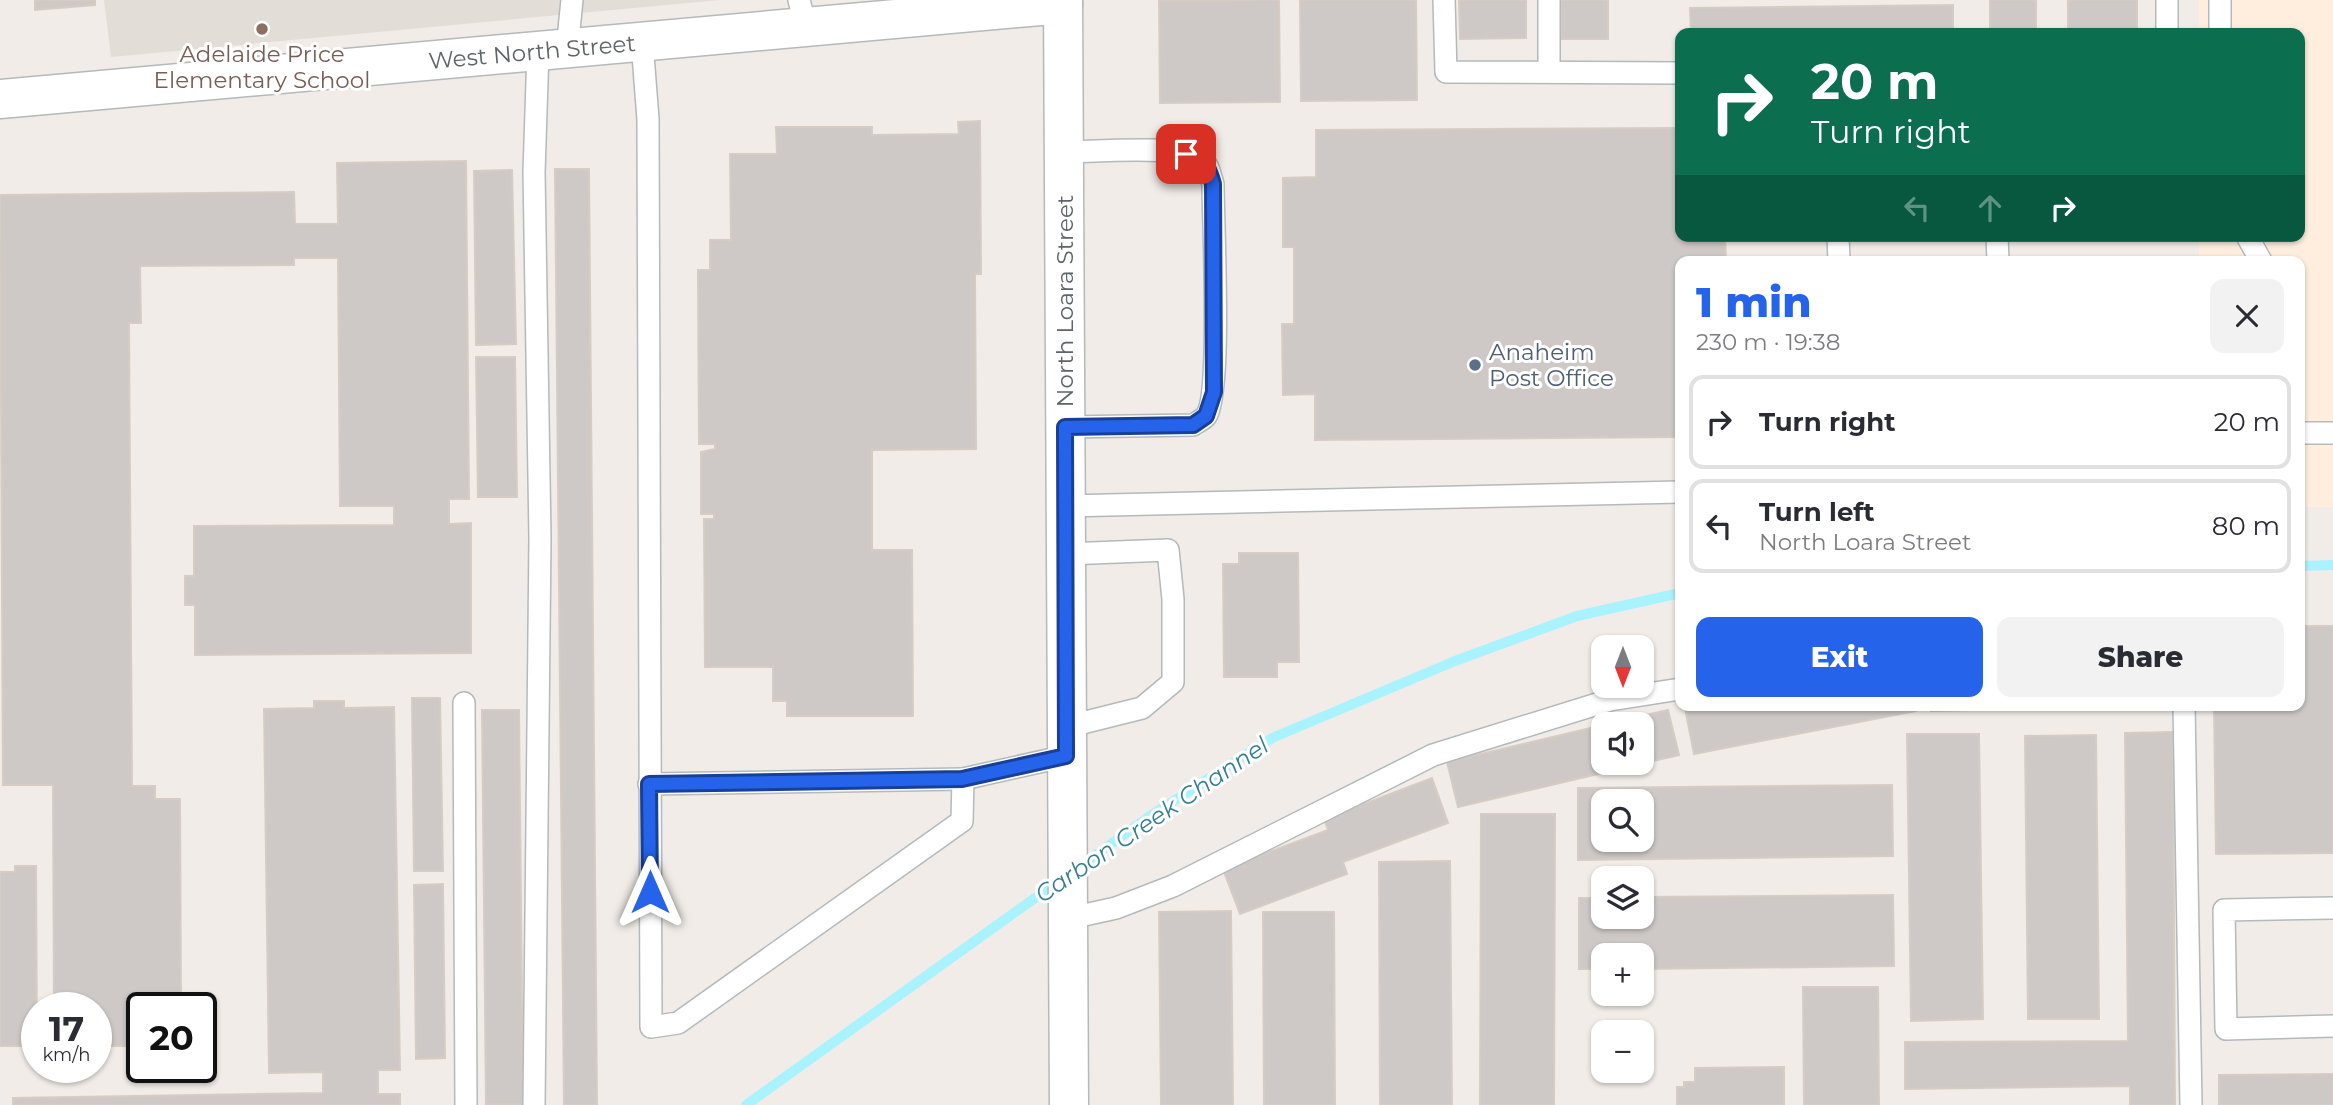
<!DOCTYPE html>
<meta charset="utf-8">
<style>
:root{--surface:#fff;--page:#f2f2f3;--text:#2b2b33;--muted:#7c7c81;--line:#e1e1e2;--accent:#2563eb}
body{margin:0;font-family:Montserrat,sans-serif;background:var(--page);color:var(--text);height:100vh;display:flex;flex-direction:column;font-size:26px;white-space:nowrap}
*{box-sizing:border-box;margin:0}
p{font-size:23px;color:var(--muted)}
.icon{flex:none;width:38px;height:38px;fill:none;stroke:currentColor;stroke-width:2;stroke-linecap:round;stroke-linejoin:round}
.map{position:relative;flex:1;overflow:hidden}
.side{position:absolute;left:1675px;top:256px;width:630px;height:455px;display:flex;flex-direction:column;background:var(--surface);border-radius:14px;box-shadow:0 2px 5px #0004}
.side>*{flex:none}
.guide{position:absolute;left:1675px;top:28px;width:630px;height:214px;border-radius:14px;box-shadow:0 2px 5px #0004;background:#0b6e4f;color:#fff;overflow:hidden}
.needle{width:46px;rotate:180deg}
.buttons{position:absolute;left:1591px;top:635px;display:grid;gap:14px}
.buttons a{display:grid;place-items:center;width:63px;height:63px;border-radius:14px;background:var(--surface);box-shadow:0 2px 5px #0004;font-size:35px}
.speed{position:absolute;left:21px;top:992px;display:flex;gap:14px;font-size:35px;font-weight:700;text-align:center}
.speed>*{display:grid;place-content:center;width:91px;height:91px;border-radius:50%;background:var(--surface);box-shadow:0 2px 5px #0004;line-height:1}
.speed small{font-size:18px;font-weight:400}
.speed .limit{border:4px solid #111;border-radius:10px;background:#fff;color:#111}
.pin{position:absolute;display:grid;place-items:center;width:60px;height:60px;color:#fff;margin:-30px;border-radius:14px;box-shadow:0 4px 10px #0006}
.me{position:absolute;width:77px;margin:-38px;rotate:0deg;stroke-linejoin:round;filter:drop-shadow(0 0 5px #0008)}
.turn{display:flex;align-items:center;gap:24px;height:147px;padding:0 21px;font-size:32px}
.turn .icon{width:91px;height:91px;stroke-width:2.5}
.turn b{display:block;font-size:49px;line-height:60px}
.lanes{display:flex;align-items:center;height:66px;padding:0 21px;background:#0003;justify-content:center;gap:35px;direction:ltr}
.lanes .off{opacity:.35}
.round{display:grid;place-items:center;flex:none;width:74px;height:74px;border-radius:14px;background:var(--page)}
.overview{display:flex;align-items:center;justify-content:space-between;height:119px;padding:0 21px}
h1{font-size:42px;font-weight:800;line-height:52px;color:var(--accent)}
.action{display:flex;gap:14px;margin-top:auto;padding:14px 21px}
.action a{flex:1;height:80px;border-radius:14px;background:var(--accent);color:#fff;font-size:28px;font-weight:800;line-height:80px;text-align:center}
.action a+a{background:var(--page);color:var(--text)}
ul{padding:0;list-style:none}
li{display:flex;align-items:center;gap:21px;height:94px;margin:0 14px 10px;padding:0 7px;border:4px solid var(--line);border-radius:14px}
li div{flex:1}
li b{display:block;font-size:26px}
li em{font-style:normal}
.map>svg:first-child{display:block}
.commercial{fill:#ffeede}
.education{fill:#e3ddd8}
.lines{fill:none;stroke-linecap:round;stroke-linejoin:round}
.stream{stroke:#a9f2ff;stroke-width:10}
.building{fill:#cec9c6;stroke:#d6ccc4;stroke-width:2;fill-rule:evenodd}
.service-casing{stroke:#b4b9bc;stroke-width:24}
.tertiary-casing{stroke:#b4b9bc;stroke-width:41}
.service{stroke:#fff;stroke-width:21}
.tertiary{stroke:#fff;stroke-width:38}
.route-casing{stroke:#184099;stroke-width:18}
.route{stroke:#2563eb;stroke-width:12}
.education-dot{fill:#8d6e63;stroke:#fff;stroke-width:2.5}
.service-dot{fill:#5c6f8a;stroke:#fff;stroke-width:2.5}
.labels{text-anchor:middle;stroke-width:6;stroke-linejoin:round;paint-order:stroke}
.street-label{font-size:23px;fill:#5e6568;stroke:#fff}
.education-label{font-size:23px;fill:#785e54;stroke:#fff}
.service-label{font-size:23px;fill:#4e5e75;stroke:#fff;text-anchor:start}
.water-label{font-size:24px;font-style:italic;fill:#347e93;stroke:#fff}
</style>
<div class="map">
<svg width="2333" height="1105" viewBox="0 0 2333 1105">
<rect width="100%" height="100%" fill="#f1ece7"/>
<polygon class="commercial" points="2199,0 2333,0 2333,507 2300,507 2300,261 2199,261 2199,236 2300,236 2300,33 2199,33"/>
<polygon class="education" points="104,0 720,0 111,57"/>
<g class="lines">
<g class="stream">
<polyline points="2300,566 2333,565"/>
<polyline points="1076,869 1150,816 1272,738 1455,661 1577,616 1680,593"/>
<polyline points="746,1105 1060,880"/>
</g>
</g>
<g class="building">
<polygon points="35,0 95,0 95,5 35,10"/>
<polygon points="1279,0 1280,102 1160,103 1159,1"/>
<polygon points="1300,0 1416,0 1417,100 1301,101"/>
<polygon points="1459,0 1526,0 1526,38 1460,39"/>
<rect x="1561" y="0" width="47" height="39"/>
<rect x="1990" y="0" width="46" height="33"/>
<rect x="2068" y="0" width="69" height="33"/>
<polygon points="1953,5 1953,33 1691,33 1690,8"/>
<polygon points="980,121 981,274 975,274 976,449 872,450 872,550 912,550 913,716 787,716 787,701 773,701 773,667 705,667 704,519 714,519 714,514 701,514 701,452 715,449 715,444 699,444 698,270 710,270 710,240 731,240 730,154 777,154 776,127 872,127 872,135 959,134 958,122"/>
<polygon points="1680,128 1680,236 1725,236 1726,261 1680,261 1680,437 1315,440 1315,394 1283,395 1282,324 1294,324 1294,247 1283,247 1283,178 1316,177 1316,130"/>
<polygon points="466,161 469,499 449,499 449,524 471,523 471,653 195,655 195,605 185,605 185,576 194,576 194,526 394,525 394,506 340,506 338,258 294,258 294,265 140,266 141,323 129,323 132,786 155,786 155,799 180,799 181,1008 142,1008 142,1037 134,1037 134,1046 104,1046 104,1037 96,1037 96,1008 54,1008 53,785 3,785 0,195 294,192 295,224 338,224 337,163"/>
<polygon points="555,169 589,169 597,1105 564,1105"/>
<polygon points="512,170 516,344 476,345 474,171"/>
<polygon points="476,357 515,357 517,497 478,497"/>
<polygon points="1239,553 1298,553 1299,662 1277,662 1277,677 1224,677 1223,564 1239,564"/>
<polygon points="2300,626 2333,626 2333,853 2216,854 2214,705 2300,705"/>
<polygon points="412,698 440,698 443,871 414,871"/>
<polygon points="314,701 344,701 344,708 394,707 400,1070 378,1070 378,1094 400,1094 400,1105 13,1105 13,1098 323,1093 323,1072 269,1073 264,709 314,708"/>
<polygon points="1701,705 1915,705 1916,711 1694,754 1685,708"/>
<polygon points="1931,705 2157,705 2157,706 1931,711"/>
<polygon points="482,710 519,710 523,1104 486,1104"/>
<polygon points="1668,710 1679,755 1458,807 1447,762 1603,725 1603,763 1642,763 1642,724 1606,724"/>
<polygon points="2173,732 2175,1105 2130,1105 2130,1086 1905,1089 1905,1042 2128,1041 2125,733"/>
<polygon points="1907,734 1979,734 1983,1019 1911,1021"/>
<polygon points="2096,735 2099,1019 2028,1019 2025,736"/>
<polygon points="1432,778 1448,823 1343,862 1347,874 1240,914 1223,869 1328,830 1324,819"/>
<path d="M1892 785 1893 856 1578 860V788ZM1603 802H1642V840H1603Z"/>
<polygon points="1481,814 1555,814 1554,1105 1480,1105"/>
<polygon points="1450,861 1452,1105 1380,1105 1379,862"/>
<polygon points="15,866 36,866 37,1046 0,1046 0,872 15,872"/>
<polygon points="443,884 445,1058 416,1059 414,885"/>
<polygon points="1893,895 1894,966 1642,969 1642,956 1603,956 1603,969 1579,969 1579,898 1603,898 1603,917 1642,917 1642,897"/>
<polygon points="1231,911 1233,1105 1161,1105 1159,912"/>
<polygon points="1263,912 1334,912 1335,1105 1264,1105"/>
<polygon points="1803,987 1878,987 1879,1105 1804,1105"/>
<polygon points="1784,1067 1784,1105 1677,1105 1677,1087 1684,1087 1684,1082 1695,1082 1695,1068"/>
<polygon points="2333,1074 2333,1105 2219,1105 2219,1075"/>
</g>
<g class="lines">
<defs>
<g id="service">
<polyline points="799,0 806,27"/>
<polyline points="1444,0 1446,72 1680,73"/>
<polyline points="1549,0 1549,72"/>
<polyline points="2167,0 2167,33"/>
<polyline points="2220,0 2220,33"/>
<polyline points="642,42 648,119 651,1027 678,1023 962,821 963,779 1066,756"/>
<polyline points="567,49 572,0"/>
<path d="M1064 152C1091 152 1183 144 1201 159 1209 165 1210 175 1213 184 1213 220 1222 395 1206 416 1204 419 1196 423 1193 425L1065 427"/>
<polyline points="1838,236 1839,261"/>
<polyline points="1997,236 1998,261"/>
<polyline points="2247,236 2261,261"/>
<polyline points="2300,433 2333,433"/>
<polyline points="1065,506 1680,492"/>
<polyline points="1066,554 1168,550 1173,599 1173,682 1142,708 1066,727"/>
<polyline points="464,703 466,1105"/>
<polyline points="2184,705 2191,1105"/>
<polyline points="649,784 963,779"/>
<polyline points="2333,908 2224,910 2226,1029 2333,1026"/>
<polyline points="1066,919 1116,908 1173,886 1433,755 1610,700 1680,689"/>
<polyline points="534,1105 540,538 534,172 538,51"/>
</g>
<g id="tertiary">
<polyline points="1063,0 1069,1105"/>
<polyline points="0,99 1063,4"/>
</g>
</defs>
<use href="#service" class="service-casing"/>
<use href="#tertiary" class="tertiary-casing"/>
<use href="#service" class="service"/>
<use href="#tertiary" class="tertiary"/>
</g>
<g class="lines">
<defs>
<path id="route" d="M650 892 649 784 962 779 1066 756 1065 427 1193 425 1206 416 1214 392 1213 184C1208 166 1204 158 1186 154"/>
</defs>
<use href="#route" class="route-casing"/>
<use href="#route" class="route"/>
</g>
<circle class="education-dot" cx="262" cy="29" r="7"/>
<circle class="service-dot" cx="1475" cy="365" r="7"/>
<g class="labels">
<g class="street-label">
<text transform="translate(532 52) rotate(-5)" y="8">West North Street</text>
<text transform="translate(1065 301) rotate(-90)" y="8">North Loara Street</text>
</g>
<g class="education-label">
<text x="262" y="62">Adelaide Price<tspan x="262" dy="26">Elementary School</tspan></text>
</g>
<g class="service-label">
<text x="1489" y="360">Anaheim<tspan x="1489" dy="26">Post Office</tspan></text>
</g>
<g class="water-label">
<text transform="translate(1152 820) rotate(-34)" y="8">Carbon Creek Channel</text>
</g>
</g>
</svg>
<div class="buttons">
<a><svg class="needle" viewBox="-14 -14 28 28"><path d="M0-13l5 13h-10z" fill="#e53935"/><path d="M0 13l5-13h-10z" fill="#7c7c81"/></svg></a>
<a><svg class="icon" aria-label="sound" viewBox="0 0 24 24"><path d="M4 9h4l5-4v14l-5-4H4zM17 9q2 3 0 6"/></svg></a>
<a><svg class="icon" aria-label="search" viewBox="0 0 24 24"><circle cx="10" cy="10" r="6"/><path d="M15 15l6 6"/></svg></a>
<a><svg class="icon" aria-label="layers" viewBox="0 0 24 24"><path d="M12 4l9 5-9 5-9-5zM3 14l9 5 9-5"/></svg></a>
<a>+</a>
<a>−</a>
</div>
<div class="speed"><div>17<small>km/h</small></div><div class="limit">20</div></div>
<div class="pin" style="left:1186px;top:154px;background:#d93025"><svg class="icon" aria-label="arrive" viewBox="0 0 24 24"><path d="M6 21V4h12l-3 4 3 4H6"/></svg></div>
<svg class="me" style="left:650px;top:892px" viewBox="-20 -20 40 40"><path d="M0-17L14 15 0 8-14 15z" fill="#2563eb" stroke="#fff" stroke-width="4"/></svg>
<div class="guide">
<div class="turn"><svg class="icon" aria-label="right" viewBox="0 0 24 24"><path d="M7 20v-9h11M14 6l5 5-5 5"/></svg><div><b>20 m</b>Turn right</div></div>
<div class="lanes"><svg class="icon off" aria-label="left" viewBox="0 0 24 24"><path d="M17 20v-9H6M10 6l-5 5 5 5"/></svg><svg class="icon off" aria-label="ahead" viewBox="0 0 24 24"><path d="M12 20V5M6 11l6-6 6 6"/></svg><svg class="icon" aria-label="right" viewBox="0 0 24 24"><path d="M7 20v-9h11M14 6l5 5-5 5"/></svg></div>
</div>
<section class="side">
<div class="overview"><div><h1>1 min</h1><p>230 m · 19:38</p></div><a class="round"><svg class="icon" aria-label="close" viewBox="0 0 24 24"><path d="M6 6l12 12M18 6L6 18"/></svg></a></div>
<ul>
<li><svg class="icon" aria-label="right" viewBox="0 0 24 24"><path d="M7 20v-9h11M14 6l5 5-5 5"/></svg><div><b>Turn right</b></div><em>20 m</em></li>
<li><svg class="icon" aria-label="left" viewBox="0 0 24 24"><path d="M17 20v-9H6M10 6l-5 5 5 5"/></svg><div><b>Turn left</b><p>North Loara Street</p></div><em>80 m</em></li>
</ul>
<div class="action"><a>Exit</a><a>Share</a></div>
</section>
</div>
